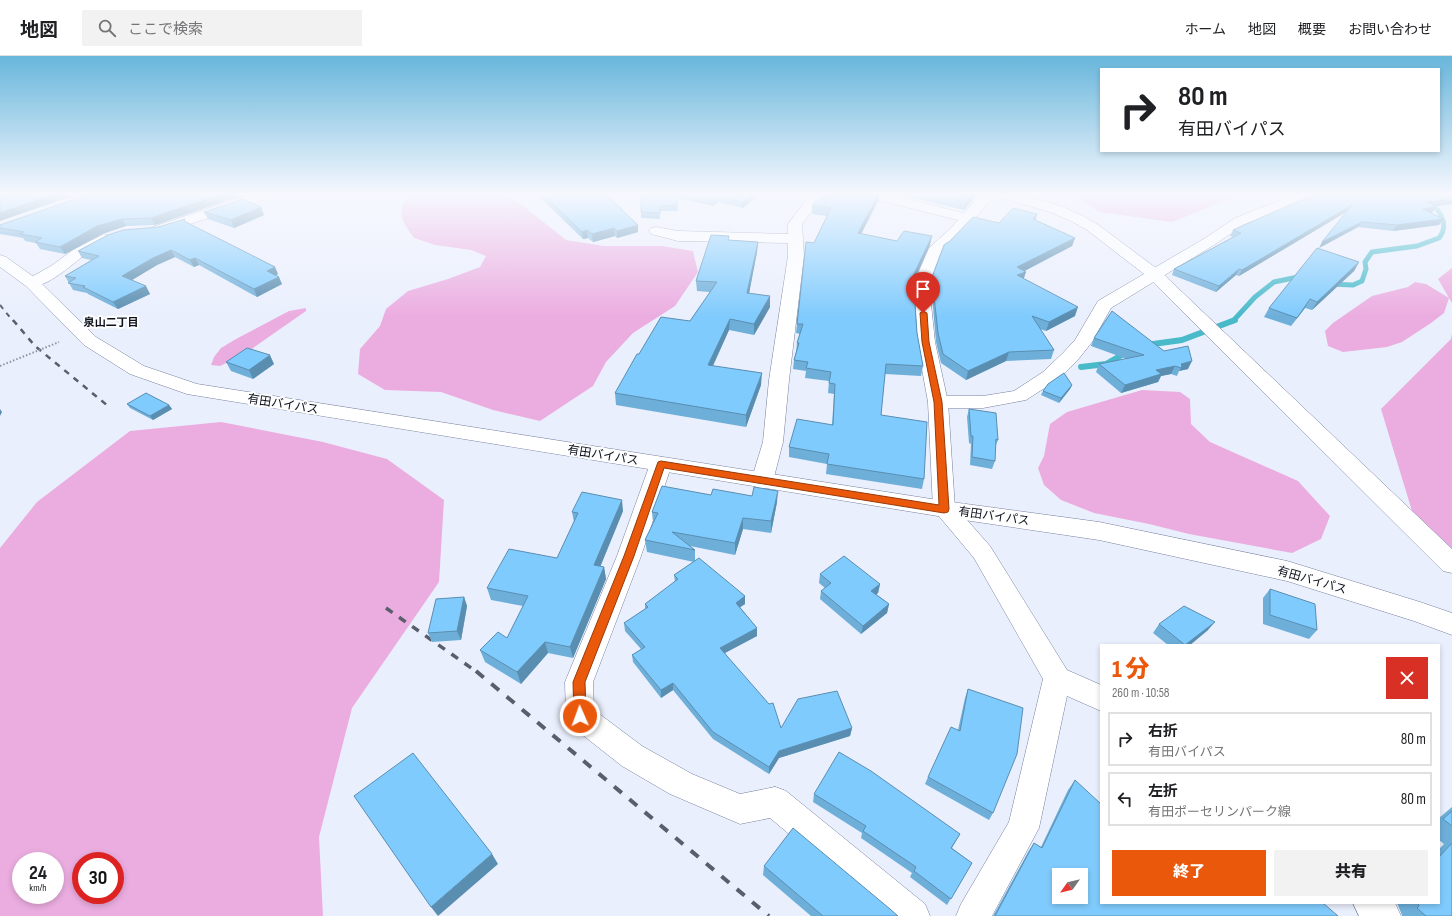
<!DOCTYPE html>
<html lang="ja">
<meta charset="utf-8">
<style>
:root{--surface:#fff;--page:#f2f2f2;--text:#202124;--muted:#757577;--line:#e0e0e0;--accent:#ea580c}
body{margin:0;font-family:"Sofia Sans Condensed","Noto Sans JP",sans-serif;background:var(--page);color:var(--text);height:100vh;display:flex;flex-direction:column;font-size:15px;white-space:nowrap}
*{box-sizing:border-box;margin:0}
p{font-size:13px;color:var(--muted)}
.icon{flex:none;width:22px;height:22px;fill:none;stroke:currentColor;stroke-width:2;stroke-linecap:round;stroke-linejoin:round}
.map{position:relative;flex:1;overflow:hidden}
.drawer{position:absolute;left:1100px;top:588px;width:340px;height:260px;display:flex;flex-direction:column;background:var(--surface);border-radius:0px;box-shadow:0 2px 6px #0003}
.drawer>*{flex:none}
.banner{position:absolute;left:1100px;top:12px;width:340px;height:84px;border-radius:0px;box-shadow:0 2px 6px #0003;background:#fff;color:var(--text);overflow:hidden}
.needle{width:26px;rotate:236deg}
.controls{position:absolute;left:1052px;top:812px;display:grid;gap:8px}
.controls a{display:grid;place-items:center;width:36px;height:36px;border-radius:0px;background:var(--surface);box-shadow:0 2px 6px #0003;font-size:20px}
.speed{position:absolute;left:12px;top:796px;display:flex;gap:8px;font-size:20px;font-weight:700;text-align:center}
.speed>*{display:grid;place-content:center;width:52px;height:52px;border-radius:50%;background:var(--surface);box-shadow:0 2px 6px #0003;line-height:1}
.speed small{font-size:10px;font-weight:400}
.speed .limit{border:6px solid #d22;background:#fff;color:#111}
.pin{position:absolute;display:grid;place-items:center;width:34px;height:34px;color:#fff;margin:-41px -17px;border-radius:50% 50% 50% 0;rotate:-45deg;box-shadow:0 0 4px #0007}
.pin .icon{rotate:45deg}
.me{position:absolute;width:44px;margin:-22px;rotate:358deg;stroke-linejoin:round;filter:drop-shadow(0 0 3px #0008)}
.turn{display:flex;align-items:center;gap:14px;height:84px;padding:0 12px;font-size:18px}
.turn .icon{width:52px;height:52px;stroke-width:2.5}
.turn b{display:block;font-size:28px;line-height:34px}
.round{display:grid;place-items:center;flex:none;width:42px;height:42px;border-radius:0px;background:var(--page)}
.head{display:flex;align-items:center;justify-content:space-between;height:68px;padding:0 12px}
h1{font-size:24px;font-weight:800;line-height:30px;color:var(--accent)}
.primary-button{display:flex;gap:8px;margin-top:auto;padding:8px 12px}
.primary-button a{flex:1;height:46px;border-radius:0px;background:var(--accent);color:#fff;font-size:16px;font-weight:800;line-height:46px;text-align:center}
.primary-button a+a{background:var(--page);color:var(--text)}
ul{padding:0;list-style:none}
li{display:flex;align-items:center;gap:12px;height:54px;margin:0 8px 6px;padding:0 4px;border:2px solid var(--line);border-radius:0px}
li div{flex:1}
li b{display:block;font-size:15px}
li em{font-style:normal}
header{display:flex;align-items:center;gap:24px;box-sizing:border-box;height:56px;padding:0 20px;background:var(--surface);border-bottom:1px solid var(--line)}
header strong{font-size:19px}
nav{display:flex;gap:22px;margin-inline-start:auto;font-size:14px}
.search{width:280px;height:36px;background:var(--page);display:flex;align-items:center;gap:10px;box-sizing:border-box;padding:0 14px;border-radius:0px;color:var(--muted);font-size:15px}
.map>svg:first-child{display:block}
.green{fill:#ebade0;fill-rule:evenodd}
.lines{fill:none;stroke-linecap:round;stroke-linejoin:round}
.stream-far1{stroke:#49baca;stroke-width:5}
.stream{stroke:#49baca;stroke-width:6}
.minor-casing{stroke:#77819f;stroke-width:1}
.tertiary-casing{stroke:#77819f;stroke-width:1}
.secondary-casing{stroke:#77819f;stroke-width:1}
.trunk-casing{stroke:#77819f;stroke-width:1}
.minor{fill:#fff;fill-rule:evenodd}
.tertiary{fill:#fff;fill-rule:evenodd}
.secondary{fill:#fff;fill-rule:evenodd}
.trunk{fill:#fff;fill-rule:evenodd}
.rail-far3{stroke:#5a5e6a;stroke-width:2;stroke-dasharray:5 5;stroke-linecap:butt}
.rail-far2{stroke:#5a5e6a;stroke-width:2.5;stroke-dasharray:6 6;stroke-linecap:butt}
.rail-far1{stroke:#5a5e6a;stroke-width:3.5;stroke-dasharray:8 8;stroke-linecap:butt}
.rail{stroke:#5a5e6a;stroke-width:4;stroke-dasharray:10 10;stroke-linecap:butt}
.path-bridge{stroke:#9095a2;stroke-width:2;stroke-dasharray:1.5 2;stroke-linecap:butt}
.wall{fill:#6eafda}
.shaded-wall{fill:#5a8eb1}
.building{fill:#80cbfd;stroke:#5a8eb1;fill-rule:evenodd}
.route{fill:#ea580c;stroke:#983908}
.labels{text-anchor:middle;stroke-width:4;stroke-linejoin:round;paint-order:stroke}
.far-neighbourhood-label{font-size:11px;font-weight:bold;fill:#0b0f1a;stroke:#fdfdfd}
.street-label{font-size:12px;fill:#0b0f1a;stroke:#fdfdfd}
</style>
<header>
<strong>地図</strong>
<div class="search"><svg class="icon" aria-label="search" viewBox="0 0 24 24"><circle cx="10" cy="10" r="6"/><path d="M15 15l6 6"/></svg>ここで検索</div>
<nav><a>ホーム</a><a>地図</a><a>概要</a><a>お問い合わせ</a></nav>
</header>
<div class="map">
<svg width="1452" height="860" viewBox="0 0 1452 860">
<rect width="100%" height="100%" fill="#eaeffd"/>
<g class="green">
<path d="M409 139H503L517 145 566 184 604 190H662L693 195 698 216 675 250 633 277 606 306 593 330 540 365 493 354 441 336 385 334 358 318 360 293 380 270 386 253 408 235 448 223 480 211 486 200 471 194 435 189 414 182C403 166 395 157 409 139Z"/>
<polygon points="1075,139 1239,139 1172,166 1099,156"/>
<polygon points="1452,212 1452,247 1449,242 1444,257 1431,267 1402,286 1387,291 1343,296 1328,290 1325,275 1333,267 1372,240 1408,231 1415,226 1426,228 1449,242 1438,223"/>
<polygon points="306,252 306,255 243,299 220,310 211,309 214,301 221,292 236,283 289,255"/>
<polygon points="1452,277 1452,493 1412,455 1381,353 1451,283"/>
<polygon points="1142,334 1180,336 1190,343 1191,368 1210,386 1298,425 1330,460 1321,483 1292,497 1189,478 1149,468 1094,457 1061,444 1044,429 1038,412 1044,400 1050,368 1067,356"/>
<path d="M221 366 323 386 387 403 444 444 439 526 352 652 319 781 323 860H0V492L37 446 130 375ZM21 805H55V839H21ZM81 805H115V839H81Z"/>
</g>
<g class="lines">
<g class="stream-far1">
<path d="M1329 228 1353 229 1362 225 1366 213 1365 206 1372 196 1417 190 1439 182C1452 166 1435 149 1422 139"/>
<polyline points="1233,265 1255,241 1274,226 1298,221 1301,222"/>
</g>
<g class="stream">
<polyline points="1146,289 1182,284 1235,264"/>
<polyline points="1081,311 1106,308 1127,296"/>
</g>
<defs>
<g id="minor">
<polygon points="249,139 271,139 269,142 163,177 158,178 153,177 151,174 153,171"/>
<polygon points="810,139 824,139 802,168 804,200 789,324 783,386 773,425 770,430 762,433 754,430 751,425 763,386 769,324 788,200 788,187 678,185 651,178 649,175 651,172 656,171 678,175 788,178 788,168"/>
<polygon points="868,139 893,139 971,159 973,162 971,165 966,166 870,142"/>
<polygon points="1294,139 1315,139 1313,142 1245,168 1217,187 1111,252 1092,286 1077,305 1057,324 1026,344 983,352 938,352 931,350 928,346 931,342 938,340 983,340 1014,335 1043,316 1063,297 1075,284 1098,245 1207,181 1235,162"/>
<path d="M104 178 109 180 112 183 109 186C100 191 90 195 82 201 69 211 43 235 26 230L24 227 26 224 51 210 73 194Z"/>
<polygon points="661,401 669,403 672,408 641,500 593,626 594,654 642,690 692,718 740,738 775,731 786,735 790,746 786,757 775,761 740,768 670,738 622,710 570,669 566,660 565,626 617,500 650,408 653,403"/>
<polygon points="944,445 952,447 990,490 1067,614 1101,629 1101,655 1067,640 1039,772 992,860 956,860 961,848 1009,766 1043,623 974,502 933,453 936,447"/>
<polygon points="1353,847 1395,847 1401,860 1359,860"/>
</g>
<g id="tertiary">
<polygon points="1000,139 1023,139 1063,151 1083,160 1097,168 1160,215 1452,493 1452,517 1443,515 1148,221 1087,174 1073,166 1053,157 1002,142"/>
<polygon points="775,731 786,735 925,848 930,860 887,860 764,757 760,746 764,735"/>
</g>
<polygon id="secondary" points="980,139 995,139 961,178 941,197 929,229 935,286 948,346 955,453 952,459 944,461 936,459 933,453 928,346 917,286 913,229 929,192 951,172"/>
<polygon id="trunk" points="0,199 6,201 38,224 96,281 144,310 197,328 944,445 1099,466 1287,505 1420,546 1452,557 1452,579 1414,565 1287,525 1099,484 944,461 187,338 130,318 84,289 26,230 0,211"/>
</defs>
<use href="#minor" class="minor-casing"/>
<use href="#tertiary" class="tertiary-casing"/>
<use href="#secondary" class="secondary-casing"/>
<use href="#trunk" class="trunk-casing"/>
<use href="#minor" class="minor"/>
<use href="#tertiary" class="tertiary"/>
<use href="#secondary" class="secondary"/>
<use href="#trunk" class="trunk"/>
<polyline class="rail-far3" points="0,249 13,265"/>
<polyline class="rail-far2" points="13,264 35,290 108,350"/>
<polyline class="rail-far1" points="386,552 477,616"/>
<polyline class="rail" points="476,615 769,860"/>
<polyline class="path-bridge" points="0,310 59,286"/>
</g>
<g class="wall">
<polygon points="243,139 155,169 126,170 102,178 65,198 40,193 36,187 25,185 23,182 0,178 0,169"/>
<polygon points="535,139 606,139 623,154 623,156 638,169 638,176 617,182 615,180 593,186 588,182 583,183 546,147"/>
<polygon points="641,139 758,139 743,152 718,146 713,150 677,142 678,155 660,155 660,163 641,162"/>
<polygon points="826,139 879,139 878,145 861,178 897,185 930,189 914,225 917,277 923,310 921,320 885,318 881,359 924,423 922,433 826,418 827,408 789,401 789,391 832,369 834,338 828,337 829,325 805,322 806,315 793,313 794,304 796,296 797,287 800,278 796,277 797,268 814,187 827,160 812,158 812,149"/>
<polygon points="901,139 977,139 964,154"/>
<polygon points="1452,139 1452,148 1434,150 1436,151 1432,157 1431,157 1443,163 1439,169 1393,175 1358,171 1319,192 1346,156 1239,220 1236,219 1216,236 1172,219 1174,213 1233,181 1230,180 1233,174"/>
<polygon points="204,156 264,159 234,172 208,163"/>
<polygon points="1035,165 1075,182 1072,190 1024,215 1024,223 1075,260 1046,275 1040,273 1054,294 1051,303 1006,305 966,324 941,307 936,286 931,229 932,221 999,167"/>
<polygon points="187,167 278,218 276,219 282,228 257,241 199,209 194,211 175,201 157,209 132,224 150,238 118,253 88,238 87,237 73,234 65,220 91,204 82,202 78,195 158,171"/>
<polygon points="729,184 758,186 757,196 749,237 770,240 770,251 754,279 729,274 713,310 761,329 746,371 616,349 615,337 639,298 690,265 710,236 697,235 696,225"/>
<polygon points="1359,206 1354,215 1312,254 1305,252 1291,270 1264,261 1269,252"/>
<polygon points="1094,282 1188,313 1179,315 1177,320 1171,318 1161,320 1158,326 1121,337 1096,316 1099,308 1127,303 1091,290"/>
<polygon points="226,306 274,308 253,323 231,315"/>
<polygon points="1072,329 1070,333 1059,347 1041,339 1043,335"/>
<polygon points="127,348 169,349 172,353 153,364 130,352"/>
<polygon points="969,353 998,384 995,391 995,405 992,413 970,409 971,388 969,387 967,361"/>
<polygon points="711,439 777,446 771,477 743,473 735,499 690,490 695,494 695,504 745,540 745,548 740,551 757,572 757,580 725,597 781,672 852,672 850,680 779,702 769,718 713,683 673,634 661,642 633,606 632,599 641,593 625,575 624,567 645,553 645,548 675,526 674,519 694,506 647,496 645,484 653,467 652,456"/>
<polygon points="623,455 600,511 604,511 606,523 573,602 548,597 521,628 485,606 480,594 507,582 523,550 491,544 487,532 557,502 574,466 572,456"/>
<polygon points="820,518 880,528 878,537 876,538 889,548 887,557 861,578 820,543 821,535 825,532 819,527"/>
<polygon points="1270,533 1317,574 1309,583 1263,568 1263,542"/>
<polygon points="464,541 467,550 461,584 432,586 428,577"/>
<polygon points="1159,568 1208,574 1190,589 1168,589 1153,577"/>
<polygon points="968,633 993,757 989,764 925,728 928,721 958,674 965,642"/>
<polygon points="1075,724 1101,847 1338,860 993,860 1028,796 1034,787 1041,791 1068,734"/>
<polygon points="814,738 960,778 952,792 972,807 947,849 910,821 912,817 861,782 862,777 813,746"/>
<polygon points="1452,751 1452,860 1402,860 1402,859 1397,847 1439,847 1439,793 1444,788 1439,784 1439,762"/>
<polygon points="764,810 898,860 811,860 763,819"/>
</g>
<g class="shaded-wall">
<polygon points="51,139 75,139 0,165 0,157"/>
<polygon points="219,139 243,139 155,169 151,162"/>
<polygon points="751,139 758,139 743,152 743,146"/>
<polygon points="878,139 879,139 878,145 857,186 858,177"/>
<polygon points="971,139 977,139 964,154 966,146"/>
<polygon points="718,140 718,146 713,150 713,145"/>
<polygon points="1452,143 1452,148 1423,152 1426,146"/>
<polygon points="1352,149 1348,155 1239,220 1242,214"/>
<polygon points="261,151 264,159 234,172 231,164"/>
<polygon points="1436,151 1432,157 1420,158 1423,153"/>
<polygon points="1037,158 1035,167 1033,163"/>
<polygon points="122,163 126,170 102,178 65,198 60,191 97,170"/>
<polygon points="1443,163 1439,169 1393,175 1397,169"/>
<polygon points="1362,166 1358,171 1319,192 1322,186"/>
<polygon points="638,169 638,176 617,182 617,175"/>
<polygon points="614,172 615,180 593,186 592,178"/>
<polygon points="587,174 588,182 583,183 582,176"/>
<polygon points="932,180 930,189 912,229 913,220"/>
<polygon points="1075,182 1072,190 1015,220 1017,211"/>
<polygon points="758,186 757,196 747,248 747,237"/>
<polygon points="171,194 175,201 157,209 127,227 122,220 153,202"/>
<polygon points="195,202 199,209 194,211 190,204"/>
<polygon points="1359,206 1354,215 1312,254 1317,246"/>
<polygon points="275,211 278,218 270,222 267,215"/>
<polygon points="1239,213 1236,219 1216,236 1219,230"/>
<polygon points="1026,216 1023,225 1017,219"/>
<polygon points="279,221 282,228 257,241 254,233"/>
<polygon points="146,230 150,238 118,253 113,246"/>
<polygon points="770,240 770,251 754,279 754,268"/>
<polygon points="1310,243 1305,252 1291,270 1297,262"/>
<polygon points="1078,251 1075,260 1046,275 1049,266"/>
<polygon points="730,263 729,274 708,320 708,309"/>
<polygon points="1009,296 1006,305 966,324 968,315"/>
<polygon points="270,299 274,308 253,323 249,314"/>
<polygon points="1192,305 1188,313 1179,315 1181,312 1181,308"/>
<polygon points="1175,310 1171,318 1161,320 1158,326 1121,337 1125,329 1156,314"/>
<polygon points="762,317 761,329 746,371 746,359"/>
<polygon points="1072,329 1070,333 1059,347 1061,342"/>
<polygon points="169,349 172,353 153,364 150,360"/>
<polygon points="0,353 2,356 0,360"/>
<polygon points="778,435 777,446 771,477 771,465"/>
<polygon points="622,444 623,455 596,521 594,509"/>
<polygon points="743,462 743,473 735,499 735,487"/>
<polygon points="604,511 606,523 573,602 570,591"/>
<polygon points="880,528 878,537 870,544 871,535"/>
<polygon points="745,540 745,548 736,554 736,547"/>
<polygon points="464,541 467,550 461,584 457,575"/>
<polygon points="889,548 887,557 861,578 863,570"/>
<polygon points="1215,566 1208,574 1190,589 1185,589"/>
<polygon points="757,572 757,580 721,599 720,592"/>
<polygon points="545,586 548,597 521,628 517,616"/>
<polygon points="673,627 673,634 661,642 661,634"/>
<polygon points="852,672 850,680 779,702 769,718 769,711 779,695"/>
<polygon points="492,798 498,808 438,860 431,851"/>
</g>
<g class="building">
<polygon points="0,139 51,139 0,157"/>
<polygon points="87,139 219,139 151,162 122,163 97,170 60,191 35,186 42,182 20,178 24,176 0,172 0,169"/>
<polygon points="544,139 606,139 623,154 622,154 638,169 617,175 614,172 592,178 587,174 582,176"/>
<polygon points="641,139 677,139 677,149 660,150 660,157 641,156"/>
<polygon points="691,139 751,139 743,146 718,140 713,145"/>
<polygon points="826,139 878,139 858,177 897,185 904,175 932,180 913,220 917,277 923,310 886,308 881,359 927,366 924,423 827,408 829,398 789,391 797,363 833,369 835,328 829,327 831,316 806,312 808,306 794,304 799,287 797,287 803,268 797,268 806,186 814,187 831,152 812,149 815,146"/>
<polygon points="939,139 971,139 966,146"/>
<polygon points="1313,139 1452,139 1452,143 1426,146 1436,151 1423,153 1443,163 1397,169 1362,166 1322,186 1352,149 1242,214 1239,213 1219,230 1174,213 1241,177 1233,174 1235,173"/>
<polygon points="243,143 261,151 231,164 204,156"/>
<polygon points="1013,152 1037,158 1033,163 1075,182 1017,211 1026,216 1017,219 1078,251 1049,266 1032,260 1054,294 1009,296 968,315 943,298 938,277 932,221 944,189 950,185 973,161 999,167"/>
<polygon points="185,163 184,165 275,211 267,215 279,221 254,233 195,202 190,204 171,194 153,202 122,220 146,230 113,246 83,231 85,230 68,227 76,222 65,220 99,200 78,195 108,179 123,174 158,171"/>
<polygon points="711,179 729,180 728,184 758,186 747,237 770,240 754,268 730,263 708,309 762,317 746,359 615,337 637,298 639,298 661,261 690,265 717,226 696,225"/>
<polygon points="1317,192 1359,206 1317,246 1310,243 1297,262 1269,252"/>
<polygon points="1112,255 1164,295 1188,290 1192,305 1181,308 1182,309 1181,312 1175,310 1156,314 1161,318 1125,329 1099,308 1144,299 1094,282"/>
<polygon points="247,292 270,299 249,314 226,306"/>
<polygon points="1064,317 1072,329 1061,342 1043,335 1048,328"/>
<polygon points="146,337 169,349 150,360 127,348"/>
<polygon points="969,353 996,357 998,384 996,383 995,405 972,401 973,380 971,380"/>
<polygon points="662,430 711,439 713,433 752,440 754,431 778,435 771,465 743,462 735,487 672,476 695,494 645,484 658,457 652,456"/>
<polygon points="582,436 622,444 594,509 604,511 570,591 545,586 517,616 480,594 498,576 507,582 528,540 487,532 509,493 557,502 578,457 572,456"/>
<polygon points="844,500 880,528 871,535 889,548 863,570 821,535 831,527 820,518"/>
<polygon points="699,502 745,540 736,547 757,572 720,592 769,648 773,647 781,672 798,643 837,635 852,672 779,695 769,711 713,676 673,627 661,634 632,599 645,591 624,567 648,551 645,548 678,523 674,519"/>
<polygon points="1270,533 1315,548 1317,574 1270,559"/>
<polygon points="464,541 457,575 428,577 436,543"/>
<polygon points="1184,550 1215,566 1185,589 1159,568"/>
<polygon points="968,633 1023,652 1017,698 993,757 928,721 951,671 960,675"/>
<polygon points="839,696 871,715 960,778 951,792 972,807 951,843 914,815 916,811 863,775 866,770 814,738"/>
<polygon points="413,697 492,798 431,851 354,740"/>
<path d="M1075 724 1101 748V847H1323L1338 860H995L1034 787 1042 792ZM1059 819H1081V841H1059Z"/>
<polygon points="1452,755 1452,770 1443,763"/>
<polygon points="793,772 890,853 898,860 823,860 764,810"/>
<polygon points="1452,787 1452,860 1426,860 1417,852 1419,850 1418,847 1439,847 1439,801"/>
</g>
<linearGradient id="sky" x2="0" y2="1"><stop stop-color="#68b6dc"/><stop offset="0.53" stop-color="#f6f8fe"/><stop offset="1" stop-color="#f6f8fe" stop-opacity="0"/></linearGradient>
<rect width="1452" height="260" fill="url(#sky)"/>
<polygon class="route" points="923,255 927,257 929,286 942,346 949,453 948,456 944,457 664,412 634,500 585,626 586,660 584,664 580,666 576,664 574,660 573,626 624,500 658,406 661,405 939,449 934,346 922,286 920,257"/>
<g class="labels">
<g class="far-neighbourhood-label">
<text x="111" y="270">泉山二丁目</text>
</g>
<g class="street-label">
<text transform="translate(283 348) rotate(9)" y="4">有田バイパス</text>
<text transform="translate(603 399) rotate(9)" y="4">有田バイパス</text>
<text transform="translate(994 460) rotate(8)" y="4">有田バイパス</text>
<text transform="translate(1312 524) rotate(16)" y="4">有田バイパス</text>
</g>
</g>
</svg>
<div class="controls">
<a><svg class="needle" viewBox="-14 -14 28 28"><path d="M0-13l5 13h-10z" fill="#e53935"/><path d="M0 13l5-13h-10z" fill="#757577"/></svg></a>
</div>
<div class="speed"><div>24<small>km/h</small></div><div class="limit">30</div></div>
<div class="pin" style="left:923px;top:257px;background:#d93025"><svg class="icon" aria-label="arrive" viewBox="0 0 24 24"><path d="M6 21V4h12l-3 4 3 4H6"/></svg></div>
<svg class="me" style="left:580px;top:660px" viewBox="-20 -20 40 40"><circle r="17" fill="#ea580c" stroke="#fff" stroke-width="3"/><path d="M0-11L8 9 0 5-8 9z" fill="#fff"/></svg>
<div class="banner">
<div class="turn"><svg class="icon" aria-label="right" viewBox="0 0 24 24"><path d="M7 20v-9h11M14 6l5 5-5 5"/></svg><div><b>80 m</b>有田バイパス</div></div>
</div>
<section class="drawer">
<div class="head"><div><h1>1 分</h1><p>260 m · 10:58</p></div><a class="round" style="background:#d93025;color:#fff"><svg class="icon" aria-label="close" viewBox="0 0 24 24"><path d="M6 6l12 12M18 6L6 18"/></svg></a></div>
<ul>
<li><svg class="icon" aria-label="right" viewBox="0 0 24 24"><path d="M7 20v-9h11M14 6l5 5-5 5"/></svg><div><b>右折</b><p>有田バイパス</p></div><em>80 m</em></li>
<li><svg class="icon" aria-label="left" viewBox="0 0 24 24"><path d="M17 20v-9H6M10 6l-5 5 5 5"/></svg><div><b>左折</b><p>有田ポーセリンパーク線</p></div><em>80 m</em></li>
</ul>
<div class="primary-button"><a>終了</a><a>共有</a></div>
</section>
</div>
